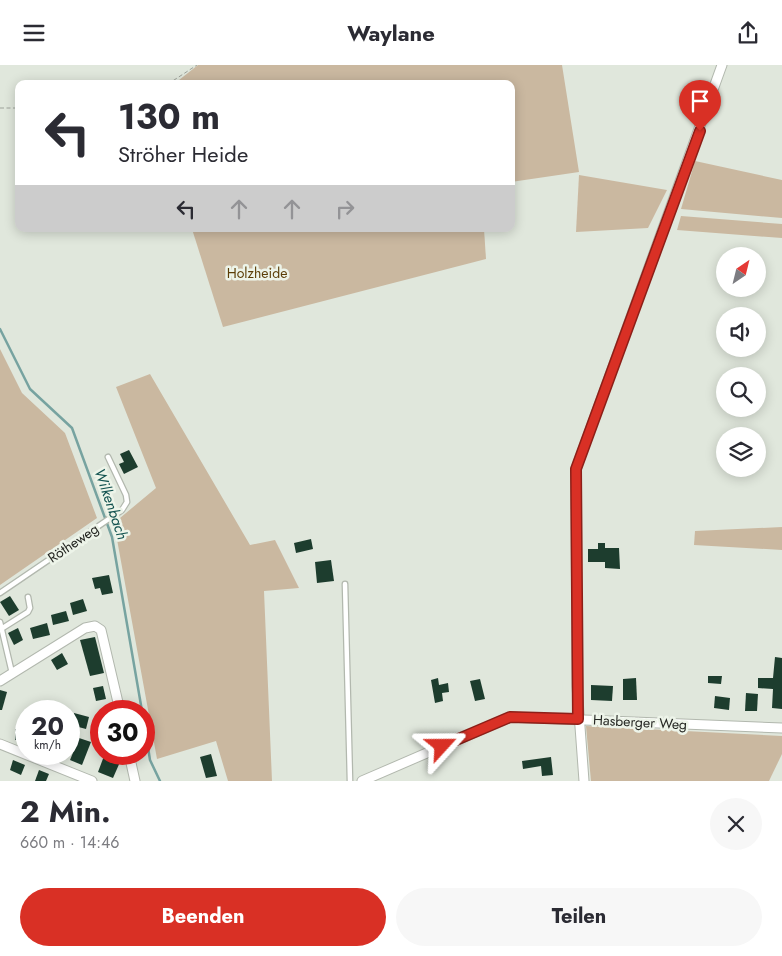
<!DOCTYPE html>
<html lang="de">
<meta charset="utf-8">
<style>
:root{--surface:#fff;--page:#f7f7f7;--text:#2b2b33;--muted:#7c7c81;--accent:#d93025}
body{margin:0;font-family:Jost,sans-serif;background:var(--page);color:var(--text);height:100vh;display:flex;flex-direction:column;font-size:19px;white-space:nowrap}
*{box-sizing:border-box;margin:0}
p{font-size:16px;color:var(--muted)}
.icon{flex:none;width:28px;height:28px;fill:none;stroke:currentColor;stroke-width:2;stroke-linecap:round;stroke-linejoin:round}
.map{position:relative;height:716px;overflow:hidden}
.side{display:flex;flex-direction:column;background:var(--surface);flex:1}
.side>*{flex:none}
.hud{position:absolute;left:15px;top:15px;width:500px;height:152px;border-radius:10px;box-shadow:0 2px 12px #0003;background:#fff;color:var(--text);overflow:hidden}
.needle{width:32px;rotate:35deg}
.tools{position:absolute;left:716px;top:182px;display:grid;gap:10px}
.tools a{display:grid;place-items:center;width:50px;height:50px;border-radius:50%;background:var(--surface);box-shadow:0 2px 12px #0003;font-size:25px}
.speed{position:absolute;left:15px;top:635px;display:flex;gap:10px;font-size:25px;font-weight:700;text-align:center}
.speed>*{display:grid;place-content:center;width:65px;height:65px;border-radius:50%;background:var(--surface);box-shadow:0 2px 12px #0003;line-height:1}
.speed small{font-size:12px;font-weight:400}
.speed .limit{border:8px solid #d22;background:#fff;color:#111}
.pin{position:absolute;display:grid;place-items:center;width:42px;height:42px;color:#fff;margin:-51px -21px;border-radius:50% 50% 50% 0;rotate:-45deg;box-shadow:0 0 5px #0007}
.pin .icon{rotate:45deg}
.me{position:absolute;width:55px;margin:-28px;rotate:66deg;stroke-linejoin:round;filter:drop-shadow(0 0 4px #0008)}
.turn{display:flex;align-items:center;gap:18px;height:105px;padding:0 20px;font-size:22px}
.turn .icon{width:65px;height:65px;stroke-width:2.5}
.turn b{display:block;font-size:35px;line-height:42px}
.lanes{display:flex;align-items:center;height:48px;padding:0 20px;background:#0003;justify-content:center;gap:25px;direction:ltr}
.lanes .off{opacity:.35}
.round{display:grid;place-items:center;flex:none;width:52px;height:52px;border-radius:26px;background:var(--page)}
.overview{display:flex;align-items:center;justify-content:space-between;height:85px;padding:0 20px}
h1{font-size:30px;font-weight:700;line-height:38px}
.action{display:flex;gap:10px;margin-top:auto;padding:10px 20px}
.action a{flex:1;height:58px;border-radius:30px;background:var(--accent);color:#fff;font-size:20px;font-weight:700;line-height:58px;text-align:center}
.action a+a{background:var(--page);color:var(--text)}
header{display:flex;justify-content:space-between;align-items:center;height:65px;padding:0 20px;background:var(--surface);font-size:22px;font-weight:700}
.map>svg:first-child{display:block}
.green{fill:#cab8a0}
.lines{fill:none;stroke-linecap:round;stroke-linejoin:round}
.stream{stroke:#77a3a0;stroke-width:2.5}
.building{fill:#1d3d2e}
.service-casing{stroke:#b2b8ae;stroke-width:7}
.minor-casing{stroke:#b2b8ae;stroke-width:11}
.path{stroke:#9da29a;stroke-width:1;stroke-dasharray:4 2.5;stroke-linecap:butt}
.service{stroke:#fff;stroke-width:4.5}
.minor{stroke:#fff;stroke-width:9}
.route-casing{stroke:#8d1f18;stroke-width:12}
.route{stroke:#d93025;stroke-width:9}
.labels{text-anchor:middle;stroke-width:5;stroke-linejoin:round;paint-order:stroke}
.park-label{font-size:14px;fill:#5b3d06;stroke:#edf4e9}
.street-label{font-size:14px;fill:#252723;stroke:#edf4e9}
.water-label{font-size:15px;font-style:italic;fill:#12524f;stroke:#edf4e9}
</style>
<header><svg class="icon" aria-label="menu" viewBox="0 0 24 24"><path d="M4 6h16M4 12h16M4 18h16"/></svg>Waylane<svg class="icon" aria-label="share" viewBox="0 0 24 24"><path d="M12 15V3M7 8l5-5 5 5M5 13v7h14v-7"/></svg></header>
<div class="map">
<svg width="782" height="716" viewBox="0 0 782 716">
<rect width="100%" height="100%" fill="#e0e7dc"/>
<g class="green">
<polygon points="198,0 562,0 579,107 511,117 511,19 174,19"/>
<polygon points="695,96 782,115 782,153 681,144"/>
<polygon points="579,110 667,125 648,163 576,167"/>
<polygon points="681,151 782,159 782,173 677,165"/>
<polygon points="192,164 484,164 486,194 223,262"/>
<polygon points="0,284 22,328 65,368 97,453 0,520"/>
<polygon points="150,309 250,480 275,475 299,523 264,526 272,716 228,716 216,676 157,694 114,458 156,423 116,322"/>
<polygon points="782,462 782,485 694,480 695,466"/>
<polygon points="586,661 782,671 782,689 769,716 591,716"/>
</g>
<g class="lines">
<g class="stream">
<polyline points="0,264 30,324 72,363 112,472 142,646"/>
<polyline points="144,657 150,695 160,716"/>
</g>
</g>
<g class="building">
<polygon points="129,385 138,402 124,409 119,399 124,397 120,389"/>
<polygon points="311,474 313,484 296,488 294,478"/>
<polygon points="598,478 605,478 605,483 619,483 620,504 605,503 605,497 588,497 588,484 598,484"/>
<polygon points="331,495 334,516 317,518 315,497"/>
<polygon points="109,510 113,528 102,530 100,523 95,524 92,513"/>
<polygon points="10,531 19,545 9,551 0,537"/>
<polygon points="83,534 87,546 73,550 70,538"/>
<polygon points="66,546 69,556 53,560 51,550"/>
<polygon points="47,558 50,570 33,574 30,563"/>
<polygon points="18,563 23,575 14,580 8,568"/>
<polygon points="95,572 104,608 90,611 80,575"/>
<polygon points="62,588 68,599 57,605 51,595"/>
<polygon points="775,592 782,593 782,644 772,643 773,624 758,623 758,613 773,613"/>
<polygon points="708,611 722,611 721,619 708,618"/>
<polygon points="438,613 439,620 448,618 449,627 442,628 443,636 435,638 431,615"/>
<polygon points="636,613 637,635 623,635 623,614"/>
<polygon points="480,614 485,634 475,636 470,616"/>
<polygon points="591,620 613,621 612,636 591,635"/>
<polygon points="103,621 106,634 96,636 93,623"/>
<polygon points="0,625 7,627 2,645 0,645"/>
<polygon points="746,628 758,629 757,646 745,646"/>
<polygon points="715,631 730,633 729,645 714,643"/>
<polygon points="74,648 89,652 86,664 71,660"/>
<rect x="15" y="664" width="11" height="11"/>
<polygon points="79,673 91,677 82,700 70,695"/>
<polygon points="211,689 217,711 206,713 200,692"/>
<polygon points="104,691 120,697 113,713 98,707"/>
<polygon points="551,692 553,710 542,711 541,701 523,704 522,696"/>
<polygon points="13,695 25,700 21,710 10,705"/>
<polygon points="39,705 49,709 46,716 35,716"/>
</g>
<g class="lines">
<defs>
<g id="service">
<polyline points="345,519 350,716"/>
<polyline points="0,528 122,445 127,437 126,430 108,392"/>
<polyline points="0,557 12,608"/>
<polyline points="1,564 28,547 30,543 28,532"/>
</g>
<g id="minor">
<polyline points="0,616 85,563 95,561 101,565 120,646"/>
<polyline points="0,679 92,716"/>
<polyline points="129,689 135,716"/>
<polyline points="362,716 510,652 782,663"/>
<polyline points="584,716 577,621 576,404 722,0"/>
</g>
</defs>
<use href="#service" class="service-casing"/>
<use href="#minor" class="minor-casing"/>
<g class="path">
<polyline points="168,19 197,0"/>
<polyline points="0,43 19,43"/>
</g>
<use href="#service" class="service"/>
<use href="#minor" class="minor"/>
</g>
<g class="lines">
<defs>
<polyline id="route" points="442,681 510,652 578,654 576,404 700,66"/>
</defs>
<use href="#route" class="route-casing"/>
<use href="#route" class="route"/>
</g>
<g class="labels">
<g class="park-label">
<text x="257" y="213">Holzheide</text>
</g>
<g class="street-label">
<text transform="translate(73 478) rotate(-34)" y="5">Rötheweg</text>
<text transform="translate(640 657) rotate(3)" y="5">Hasberger Weg</text>
</g>
<g class="water-label">
<text transform="translate(111 439) rotate(71)" y="5">Wilkenbach</text>
</g>
</g>
</svg>
<div class="tools">
<a><svg class="needle" viewBox="-14 -14 28 28"><path d="M0-13l5 13h-10z" fill="#e53935"/><path d="M0 13l5-13h-10z" fill="#7c7c81"/></svg></a>
<a><svg class="icon" aria-label="sound" viewBox="0 0 24 24"><path d="M4 9h4l5-4v14l-5-4H4zM17 9q2 3 0 6"/></svg></a>
<a><svg class="icon" aria-label="search" viewBox="0 0 24 24"><circle cx="10" cy="10" r="6"/><path d="M15 15l6 6"/></svg></a>
<a><svg class="icon" aria-label="layers" viewBox="0 0 24 24"><path d="M12 4l9 5-9 5-9-5zM3 14l9 5 9-5"/></svg></a>
</div>
<div class="speed"><div>20<small>km/h</small></div><div class="limit">30</div></div>
<div class="pin" style="left:700px;top:66px;background:#d93025"><svg class="icon" aria-label="arrive" viewBox="0 0 24 24"><path d="M6 21V4h12l-3 4 3 4H6"/></svg></div>
<svg class="me" style="left:442px;top:681px" viewBox="-20 -20 40 40"><path d="M0-17L14 15 0 8-14 15z" fill="#d93025" stroke="#fff" stroke-width="4"/></svg>
<div class="hud">
<div class="turn"><svg class="icon" aria-label="left" viewBox="0 0 24 24"><path d="M17 20v-9H6M10 6l-5 5 5 5"/></svg><div><b>130 m</b>Ströher Heide</div></div>
<div class="lanes"><svg class="icon" aria-label="left" viewBox="0 0 24 24"><path d="M17 20v-9H6M10 6l-5 5 5 5"/></svg><svg class="icon off" aria-label="ahead" viewBox="0 0 24 24"><path d="M12 20V5M6 11l6-6 6 6"/></svg><svg class="icon off" aria-label="ahead" viewBox="0 0 24 24"><path d="M12 20V5M6 11l6-6 6 6"/></svg><svg class="icon off" aria-label="right" viewBox="0 0 24 24"><path d="M7 20v-9h11M14 6l5 5-5 5"/></svg></div>
</div>
</div>
<section class="side">
<div class="overview"><div><h1>2 Min.</h1><p>660 m · 14:46</p></div><a class="round"><svg class="icon" aria-label="close" viewBox="0 0 24 24"><path d="M6 6l12 12M18 6L6 18"/></svg></a></div>
<div class="action"><a>Beenden</a><a>Teilen</a></div>
</section>
